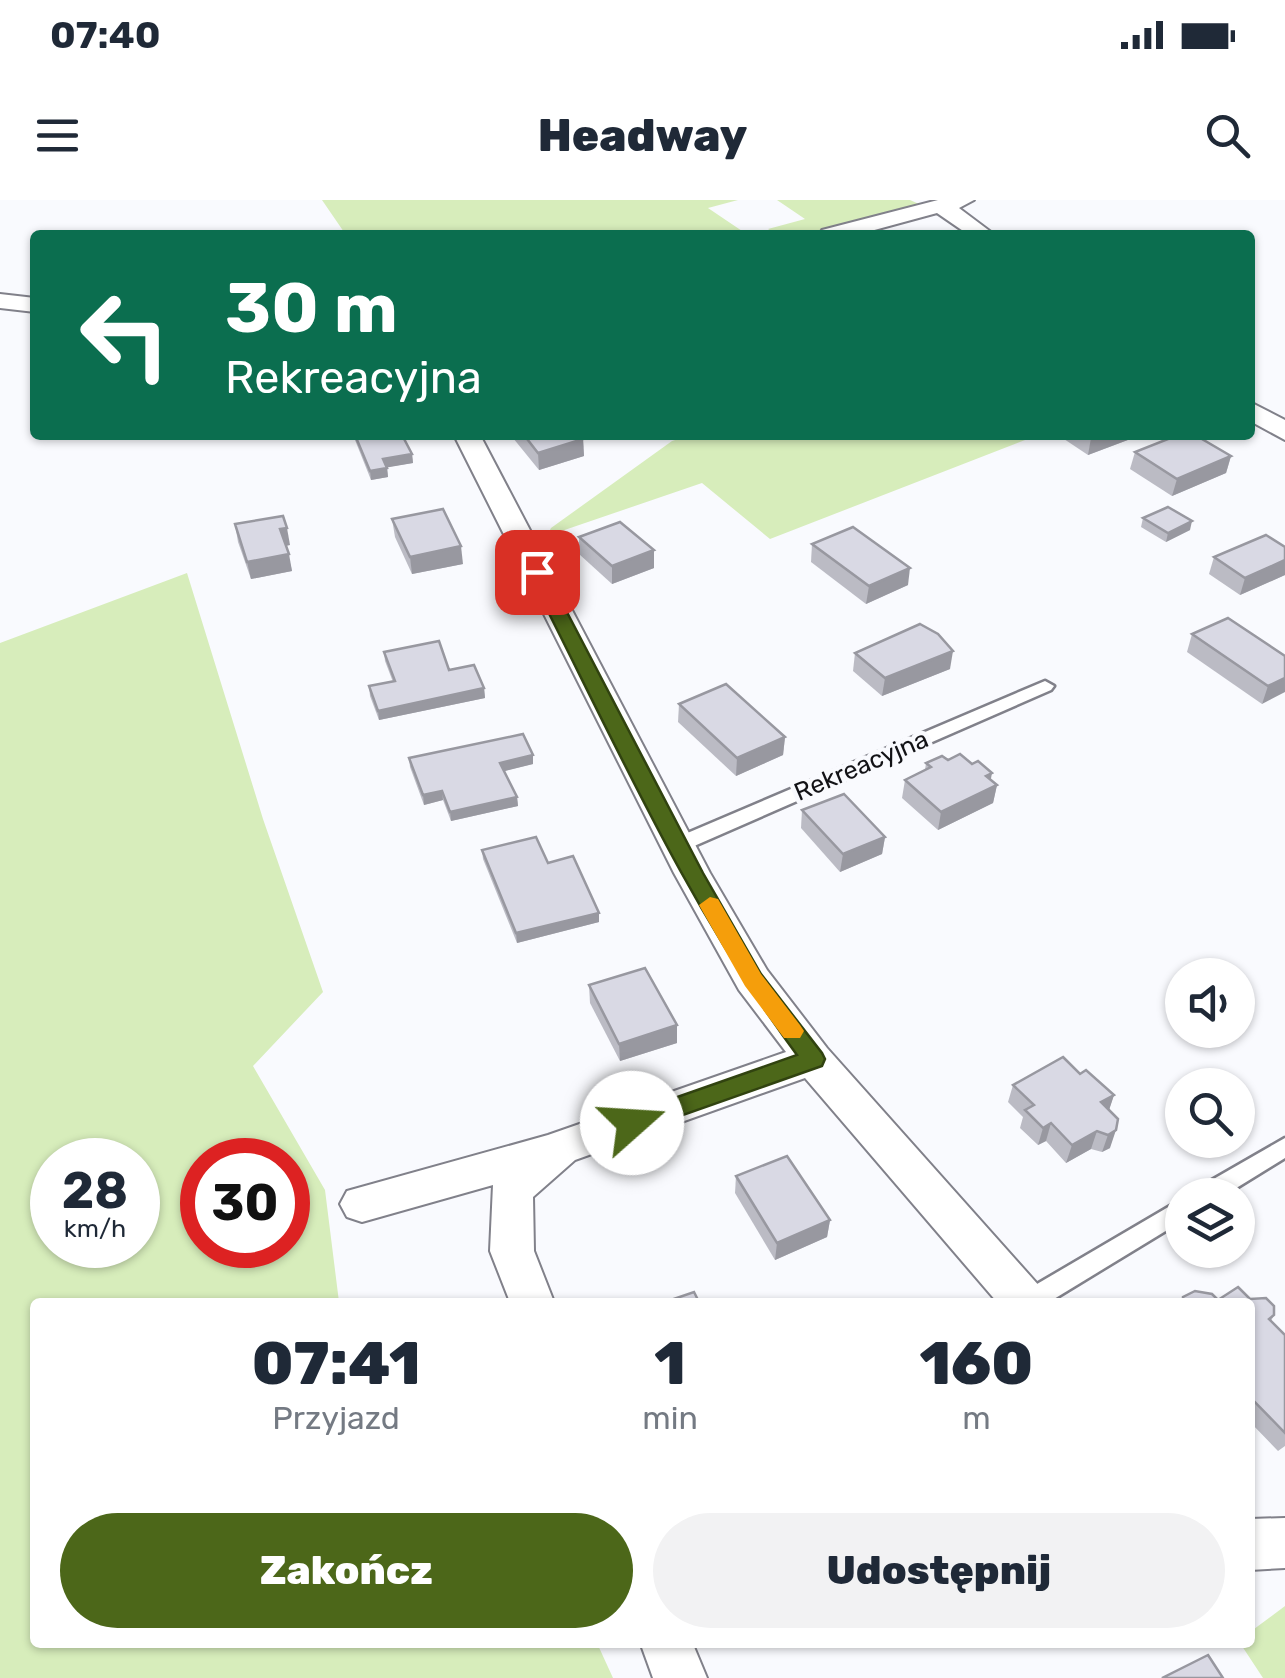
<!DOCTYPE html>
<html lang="pl">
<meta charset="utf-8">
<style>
:root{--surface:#fff;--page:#f2f2f3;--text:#1f2937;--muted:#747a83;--accent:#4c6719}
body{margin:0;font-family:Rubik,sans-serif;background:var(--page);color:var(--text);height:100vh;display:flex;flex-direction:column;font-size:38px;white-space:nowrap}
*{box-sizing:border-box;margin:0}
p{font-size:32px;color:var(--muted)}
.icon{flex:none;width:55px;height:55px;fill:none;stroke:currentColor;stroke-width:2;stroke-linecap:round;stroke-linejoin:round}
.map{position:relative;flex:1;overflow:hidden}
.side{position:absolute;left:30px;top:1098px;width:1225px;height:350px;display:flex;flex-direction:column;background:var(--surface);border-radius:10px;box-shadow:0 2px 8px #0004}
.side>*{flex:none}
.hud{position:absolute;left:30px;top:30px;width:1225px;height:210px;border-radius:10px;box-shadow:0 2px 8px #0004;background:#0b6e4f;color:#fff;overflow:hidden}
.fabs{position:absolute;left:1165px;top:758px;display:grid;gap:20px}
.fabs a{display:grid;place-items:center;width:90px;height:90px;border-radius:50%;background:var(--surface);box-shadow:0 2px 8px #0004;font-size:50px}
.speed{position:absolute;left:30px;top:938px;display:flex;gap:20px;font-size:50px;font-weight:700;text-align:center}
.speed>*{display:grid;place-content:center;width:130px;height:130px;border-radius:50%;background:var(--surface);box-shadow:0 2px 8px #0004;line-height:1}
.speed small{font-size:25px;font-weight:400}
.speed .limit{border:15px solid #d22;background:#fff;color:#111}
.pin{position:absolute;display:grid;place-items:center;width:85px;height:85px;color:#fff;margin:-42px;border-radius:20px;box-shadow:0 5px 15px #0006}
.me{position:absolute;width:110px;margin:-55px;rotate:71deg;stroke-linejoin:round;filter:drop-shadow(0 0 8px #0008)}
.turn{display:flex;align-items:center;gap:35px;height:210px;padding:0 30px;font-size:45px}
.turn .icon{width:130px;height:130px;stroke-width:2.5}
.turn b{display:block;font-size:70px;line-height:85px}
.eta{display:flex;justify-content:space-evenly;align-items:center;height:170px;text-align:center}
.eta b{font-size:60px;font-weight:800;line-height:70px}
.action{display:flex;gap:20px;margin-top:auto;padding:20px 30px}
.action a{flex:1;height:115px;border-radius:60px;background:var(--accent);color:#fff;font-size:40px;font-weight:800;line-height:115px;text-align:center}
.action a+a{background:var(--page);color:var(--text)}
.status{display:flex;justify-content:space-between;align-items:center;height:70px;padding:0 50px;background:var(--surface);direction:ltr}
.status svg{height:28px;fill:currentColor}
header{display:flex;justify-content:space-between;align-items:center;height:130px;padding:0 30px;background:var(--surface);font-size:45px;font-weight:800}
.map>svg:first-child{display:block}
.green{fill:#d7edbb;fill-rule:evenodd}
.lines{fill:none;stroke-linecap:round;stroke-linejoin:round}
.service-casing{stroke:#81818a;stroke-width:5}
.minor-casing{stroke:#81818a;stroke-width:4}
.service{fill:#fff;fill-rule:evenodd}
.minor{fill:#fff;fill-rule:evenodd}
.wall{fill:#bbbbc4}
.shaded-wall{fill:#9898a0}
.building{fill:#d9d9e4;stroke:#9898a0;stroke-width:2.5}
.route{fill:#4c6719;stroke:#314310;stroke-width:2.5}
.slow{fill:#f59e0b}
.labels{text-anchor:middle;stroke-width:9;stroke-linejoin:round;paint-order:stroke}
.street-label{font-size:25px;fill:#121216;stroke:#f9fafe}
</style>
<div class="status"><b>07:40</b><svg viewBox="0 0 49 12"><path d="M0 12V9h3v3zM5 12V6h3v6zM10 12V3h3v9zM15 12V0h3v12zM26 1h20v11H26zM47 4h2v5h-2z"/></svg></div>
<header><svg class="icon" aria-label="menu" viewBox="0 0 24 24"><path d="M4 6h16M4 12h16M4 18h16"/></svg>Headway<svg class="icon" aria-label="search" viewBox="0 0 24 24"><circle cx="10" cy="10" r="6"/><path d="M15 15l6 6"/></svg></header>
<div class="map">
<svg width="1285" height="1478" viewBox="0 0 1285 1478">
<rect width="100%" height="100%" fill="#f9fafe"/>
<g class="green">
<polygon points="322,0 738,0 708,8 748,35 346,35"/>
<path d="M777 0H910L919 4C888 12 793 47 768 29L805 19Z"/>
<polygon points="691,235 1038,235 770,339 702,283 547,336 551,328 672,241"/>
<path d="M187 373 263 619 323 792 253 866 325 990 339 1102H35V1442L597 1443 613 1478H0V443ZM138 960V1045H52V960ZM288 960V1045H202V960Z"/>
<polygon points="1285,1406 1285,1478 1263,1478 1240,1443 1250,1442 1250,1432"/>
</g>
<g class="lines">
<defs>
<g id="service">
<polygon points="1045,481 1054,486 1051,490 685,650 671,650 669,645 671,640"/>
<polygon points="1285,938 1285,958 1225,995 1195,995 1198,988"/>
<polygon points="1182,999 1182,1021 1049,1102 1017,1102 1020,1094"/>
</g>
<g id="minor">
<polygon points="938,0 974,0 959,8 995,35 969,35 937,13 856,35 819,35 822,30"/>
<polygon points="0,94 35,98 35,112 0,108"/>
<polygon points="1250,202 1285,220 1285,240 1250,221"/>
<polygon points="454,235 480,235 710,673 767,770 827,848 1041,1088 1047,1102 997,1102 805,878 575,960 533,997 534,1051 554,1102 510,1102 490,1051 493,985 362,1022 347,1017 340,1004 347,991 548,935 786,852 739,790 674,673"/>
<polygon points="1285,1318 1285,1368 1250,1370 1250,1319"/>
<polygon points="640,1442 692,1442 707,1478 653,1478"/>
</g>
</defs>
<use href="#service" class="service-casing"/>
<use href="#minor" class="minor-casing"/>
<use href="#service" class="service"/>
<use href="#minor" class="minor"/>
</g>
<g class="wall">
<polygon points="353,235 402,235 412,254 413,263 387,267 388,277 371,280"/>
<polygon points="513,235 578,235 583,239 584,256 539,270 513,238"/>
<polygon points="1065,235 1141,235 1088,255 1064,239"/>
<polygon points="1135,252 1231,256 1226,273 1172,296 1130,269"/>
<polygon points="1143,318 1190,330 1166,342 1141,327"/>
<polygon points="392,319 463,364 412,374 395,337"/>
<polygon points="235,324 290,345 286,346 292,371 251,379 238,342"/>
<polygon points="579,337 654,368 612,384 579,354"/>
<polygon points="812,344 908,385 866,404 811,362"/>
<polygon points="1285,347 1285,375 1240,395 1209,374 1214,357"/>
<polygon points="1192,434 1285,456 1262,504 1187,452"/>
<polygon points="384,452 449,470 484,488 485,498 379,520 370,496 369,486 393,482 385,461"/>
<polygon points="855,453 950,469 882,496 853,471"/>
<polygon points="679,504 785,537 783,555 736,576 678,522"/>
<polygon points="409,558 533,564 504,571 517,597 518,606 451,621 443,600 424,605 410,567"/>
<polygon points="948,560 991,580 997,585 993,603 938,630 902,598 905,580 925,570 926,563"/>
<polygon points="802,610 885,637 882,654 840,672 801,628"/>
<polygon points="482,650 548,663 599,713 599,722 517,743 483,659"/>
<polygon points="589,785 677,825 677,843 620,861 590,803"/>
<polygon points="1080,874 1114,895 1109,910 1110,948 1102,952 1091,949 1066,963 1046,941 1038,945 1020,928 1023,917 1008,902 1013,885"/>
<polygon points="736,976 830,1020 827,1037 775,1060 735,993"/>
<polygon points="1183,1097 1218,1100 1250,1099 1274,1115 1271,1121 1285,1135 1285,1246 1278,1251 1250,1222 1250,1102 1180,1102"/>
</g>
<g class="shaded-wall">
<polygon points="1100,235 1141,235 1088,255 1091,238"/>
<polygon points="583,239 584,256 539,270 538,253"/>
<polygon points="412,254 413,263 384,268 383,259"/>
<polygon points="1231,256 1226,273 1172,296 1177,279"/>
<polygon points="387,268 388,277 371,280 370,271"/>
<polygon points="1192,321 1190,330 1166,342 1168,333"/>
<polygon points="287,328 290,345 283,346 280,329"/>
<polygon points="461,346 463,364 412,374 410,357"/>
<polygon points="654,350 654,368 612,384 612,366"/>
<polygon points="289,354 292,371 251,379 247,362"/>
<polygon points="1285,360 1285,375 1240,395 1245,378"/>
<polygon points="910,368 908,385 866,404 869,386"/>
<polygon points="953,451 950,469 882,496 885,478"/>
<polygon points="1285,478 1285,492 1262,504 1268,486"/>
<polygon points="484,488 485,498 379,520 378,511"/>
<polygon points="785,537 783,555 736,576 737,558"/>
<polygon points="533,555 533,564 501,572 500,563"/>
<polygon points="992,573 989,589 997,585 993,603 938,630 941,612 986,576"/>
<polygon points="442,591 443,600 424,605 423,595"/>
<polygon points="517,597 518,606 451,621 450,612"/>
<polygon points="885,637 882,654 840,672 843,654"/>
<polygon points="599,713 599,722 517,743 516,733"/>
<polygon points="677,825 677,843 620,861 619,844"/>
<polygon points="1114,895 1108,913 1101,902"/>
<polygon points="1051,923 1046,941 1038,945 1043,928"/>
<polygon points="1116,930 1110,948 1102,952 1108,935"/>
<polygon points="1097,931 1091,949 1066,963 1072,945"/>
<polygon points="830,1020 827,1037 775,1060 777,1043"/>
</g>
<g class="building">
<polygon points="355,235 402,235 412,254 383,259 387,268 370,271"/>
<polygon points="524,235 578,235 583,239 538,253"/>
<polygon points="1178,235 1195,235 1231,256 1177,279 1135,252"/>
<polygon points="1168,307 1192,321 1168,333 1143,318"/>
<polygon points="443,309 461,346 410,357 392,319"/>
<polygon points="283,316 287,328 280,329 289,354 247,362 235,324"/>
<polygon points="620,322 654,350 612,366 579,337"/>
<polygon points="853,327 910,368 869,386 812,344"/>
<polygon points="1266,335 1285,347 1285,360 1245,378 1214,357"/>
<polygon points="1228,418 1285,456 1285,478 1268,486 1192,434"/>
<polygon points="920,424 938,434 953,451 885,478 855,453"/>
<polygon points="439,441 449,470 474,465 484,488 378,511 369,486 395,481 384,452"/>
<polygon points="726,484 785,537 737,558 679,504"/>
<polygon points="523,534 533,555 500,563 517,597 450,612 442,591 423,595 409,558"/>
<polygon points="960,554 972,564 978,561 992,573 986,576 997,585 941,612 905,580 931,567 926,563 942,556 948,560"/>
<polygon points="844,594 885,637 843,654 802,610"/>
<polygon points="536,637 548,663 573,656 599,713 516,733 482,650"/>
<polygon points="645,768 677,825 619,844 589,785"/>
<polygon points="1063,857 1080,874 1086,870 1114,895 1101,902 1118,919 1116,930 1108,935 1097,931 1072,945 1051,923 1043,928 1025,910 1034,905 1013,885"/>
<polygon points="787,956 830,1020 777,1043 736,976"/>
<polygon points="1238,1087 1250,1099 1266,1098 1274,1106 1274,1115 1269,1119 1285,1135 1285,1233 1250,1197 1250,1102 1183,1102 1183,1097 1195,1091 1212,1094 1218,1100"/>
<polygon points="694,1092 699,1102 665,1102"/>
<polygon points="1208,1455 1223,1478 1162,1478"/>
</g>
<path class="route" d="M537 366 546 372 703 673 761 774 822 853 825 859 822 866 632 933 623 930 620 923 623 916 797 855C687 707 612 536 528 372Z"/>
<polygon class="slow" points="710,697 718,699 761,774 800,825 804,831 800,838 784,838 745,786 699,705"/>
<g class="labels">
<g class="street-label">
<text transform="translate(861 565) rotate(-23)" y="9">Rekreacyjna</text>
</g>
</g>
</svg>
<div class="fabs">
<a><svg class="icon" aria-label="sound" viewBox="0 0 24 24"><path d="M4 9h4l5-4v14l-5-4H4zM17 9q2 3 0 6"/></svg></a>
<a><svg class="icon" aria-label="search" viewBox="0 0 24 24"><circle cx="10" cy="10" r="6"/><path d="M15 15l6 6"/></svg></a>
<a><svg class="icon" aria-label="layers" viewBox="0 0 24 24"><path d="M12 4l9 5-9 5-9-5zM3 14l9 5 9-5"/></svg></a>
</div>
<div class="speed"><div>28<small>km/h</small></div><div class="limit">30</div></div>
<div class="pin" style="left:537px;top:372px;background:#d93025"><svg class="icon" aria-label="arrive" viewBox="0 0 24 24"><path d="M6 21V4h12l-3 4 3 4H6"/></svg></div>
<svg class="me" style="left:632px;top:923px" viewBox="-20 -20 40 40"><circle r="19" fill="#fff"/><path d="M0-13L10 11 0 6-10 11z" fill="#4c6719"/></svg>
<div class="hud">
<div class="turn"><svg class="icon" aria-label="left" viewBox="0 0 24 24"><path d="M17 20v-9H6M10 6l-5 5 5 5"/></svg><div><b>30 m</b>Rekreacyjna</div></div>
</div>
<section class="side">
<div class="eta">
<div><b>07:41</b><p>Przyjazd</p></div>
<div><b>1</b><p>min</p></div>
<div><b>160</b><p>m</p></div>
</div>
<div class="action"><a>Zakończ</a><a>Udostępnij</a></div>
</section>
</div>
